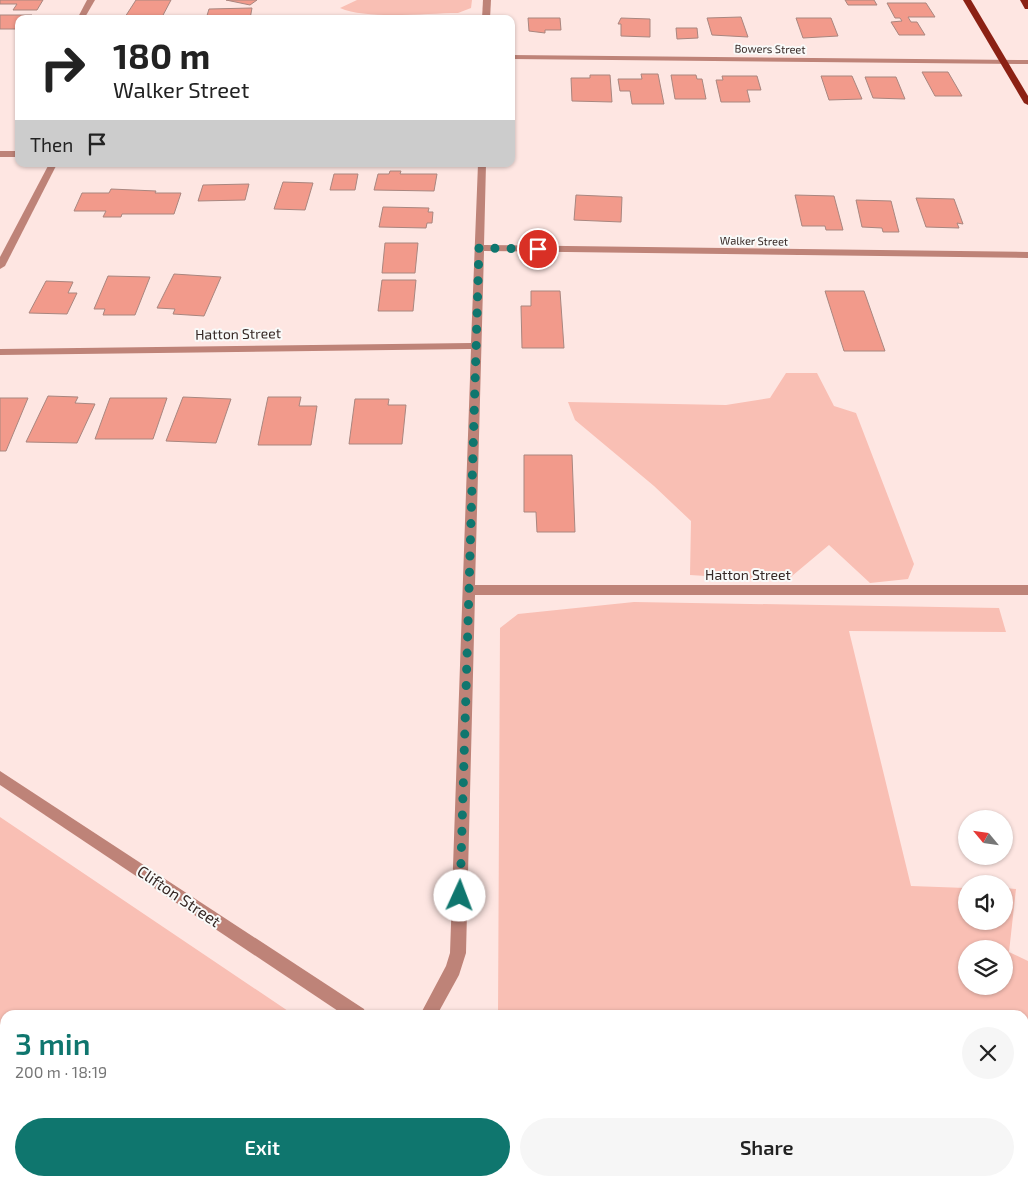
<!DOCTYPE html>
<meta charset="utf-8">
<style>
:root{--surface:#fff;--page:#f6f6f6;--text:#222;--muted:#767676;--accent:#0f766e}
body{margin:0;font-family:"Exo 2",sans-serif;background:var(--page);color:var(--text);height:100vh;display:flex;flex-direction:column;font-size:19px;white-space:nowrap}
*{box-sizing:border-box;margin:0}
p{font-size:16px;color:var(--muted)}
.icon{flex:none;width:28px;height:28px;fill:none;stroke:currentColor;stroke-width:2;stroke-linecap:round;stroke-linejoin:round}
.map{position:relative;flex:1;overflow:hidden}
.panel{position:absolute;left:0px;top:1010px;width:1029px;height:176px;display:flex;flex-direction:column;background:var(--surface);border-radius:15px 15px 0 0;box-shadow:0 1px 4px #0004}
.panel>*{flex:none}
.top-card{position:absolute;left:15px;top:15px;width:500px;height:152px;border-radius:10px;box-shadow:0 1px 4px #0004;background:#fff;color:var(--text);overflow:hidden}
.needle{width:32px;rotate:299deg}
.buttons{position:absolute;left:958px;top:810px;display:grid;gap:10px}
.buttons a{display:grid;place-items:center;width:55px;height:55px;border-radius:50%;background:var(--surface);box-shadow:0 1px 4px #0004;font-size:25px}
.pin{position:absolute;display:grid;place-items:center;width:42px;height:42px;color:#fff;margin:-21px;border:2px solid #fff;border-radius:50%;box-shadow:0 1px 5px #0007}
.me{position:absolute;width:55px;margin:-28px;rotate:2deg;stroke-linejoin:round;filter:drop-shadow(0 0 4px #0008)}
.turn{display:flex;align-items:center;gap:18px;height:105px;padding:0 15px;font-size:22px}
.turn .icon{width:65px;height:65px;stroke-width:2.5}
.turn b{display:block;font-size:35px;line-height:42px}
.then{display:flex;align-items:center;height:48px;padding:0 15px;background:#0003;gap:10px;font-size:19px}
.round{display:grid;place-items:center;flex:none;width:52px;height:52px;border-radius:26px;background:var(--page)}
.summary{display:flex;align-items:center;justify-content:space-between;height:85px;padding:0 15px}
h1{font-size:30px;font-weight:600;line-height:38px;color:var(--accent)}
.action{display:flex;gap:10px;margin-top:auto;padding:10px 15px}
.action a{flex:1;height:58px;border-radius:30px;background:var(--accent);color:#fff;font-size:20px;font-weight:600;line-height:58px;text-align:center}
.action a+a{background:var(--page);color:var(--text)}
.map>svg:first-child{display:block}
.green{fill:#f9bfb4;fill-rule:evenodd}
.building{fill:#f29a8b;stroke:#a9867f}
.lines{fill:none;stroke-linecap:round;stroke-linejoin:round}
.minor{fill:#be8378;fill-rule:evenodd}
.major{fill:#8b2114;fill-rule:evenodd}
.route{stroke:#0f766e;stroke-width:9;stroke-dasharray:0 16.2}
.labels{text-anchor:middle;stroke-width:4;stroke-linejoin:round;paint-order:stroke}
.far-street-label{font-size:11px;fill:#362825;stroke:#f9faf9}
.street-label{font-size:14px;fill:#362825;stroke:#f9faf9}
.near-street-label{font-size:16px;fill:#362825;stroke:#f9faf9}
</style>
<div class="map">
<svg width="1028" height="1186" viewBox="0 0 1028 1186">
<rect width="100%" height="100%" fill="#fee6e2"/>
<g class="green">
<path d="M357 0H472L471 8 458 13C426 13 368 20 340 8Z"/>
<polygon points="786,373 817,373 834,406 856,413 914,564 908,579 870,583 829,545 786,581 690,575 691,521 654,486 575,420 568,402 726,405 770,398"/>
<path d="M634 602 999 608 1006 632 849 631 911 886 966 888V921H1004V888L1016 889 1009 952 1028 961V1186H983L980 1181H1024V1015H498L500 628 518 614ZM966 949H1004V986H966Z"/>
<polygon points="0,817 294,1015 5,1015 5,1142 0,1142"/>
<polygon points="692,1181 862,1181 861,1186 701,1186"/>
</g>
<g class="building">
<polygon points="0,0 43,0 37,10 13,10 17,4 0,4"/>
<polygon points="136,0 171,0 161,19 127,19 128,17 125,17"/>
<polygon points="226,0 257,0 250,5"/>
<polygon points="845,0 874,0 877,5 848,5"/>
<polygon points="887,3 926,3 935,17 908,17 911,22 917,22 925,35 899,35 891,22 902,21 900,18 895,18"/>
<polygon points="252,8 250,19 206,19 209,9"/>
<polygon points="0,15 32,15 29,19 19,19 19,29 0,29"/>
<polygon points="741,17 748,37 712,35 707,18"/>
<polygon points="528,18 560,18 561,30 545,30 545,33 529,31"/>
<polygon points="621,18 650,19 650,37 621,36 621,24 618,24"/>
<polygon points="796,18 831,18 838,36 803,38"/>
<polygon points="676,28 697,28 698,38 677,39"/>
<polygon points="922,72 948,72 962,96 935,96"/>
<polygon points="641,74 658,74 664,104 632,104 630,91 620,91 618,79 642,79"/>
<polygon points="590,75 610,75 612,102 572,101 571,78 590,78"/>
<polygon points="671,75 696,75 697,79 702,79 706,99 675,99"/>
<polygon points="722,76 757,76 761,90 747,90 750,102 721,102 716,80 723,80"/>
<polygon points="821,76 852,76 862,99 829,100"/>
<polygon points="865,77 896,77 905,99 873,98"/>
<polygon points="390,171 401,171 400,174 437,174 434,191 374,190 378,174 389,174"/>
<polygon points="334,174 358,174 355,190 330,190"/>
<polygon points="283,182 313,183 305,210 274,209"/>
<polygon points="249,184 245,200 198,201 203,185"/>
<polygon points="111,189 156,191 155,193 181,193 174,214 122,214 121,217 103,217 106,211 74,211 82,193 109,193"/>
<polygon points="576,195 622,197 621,222 574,220"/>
<polygon points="795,195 834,196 843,230 826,230 825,226 802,226"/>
<polygon points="916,198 954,199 963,224 957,223 959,228 926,227"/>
<polygon points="856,200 891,201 899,232 883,232 882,228 862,227"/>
<polygon points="383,207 429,208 428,212 433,212 432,223 427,223 426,228 379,227"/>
<polygon points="385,243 418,243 415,273 382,273"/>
<polygon points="174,274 221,277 204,316 173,314 175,309 157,308"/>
<polygon points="108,276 150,277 135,315 103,315 105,309 94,309"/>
<polygon points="382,280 416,280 413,311 378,311"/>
<polygon points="46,281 73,282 68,293 77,293 67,314 29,313"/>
<polygon points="531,291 560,291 564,348 522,348 521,306 531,306"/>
<polygon points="825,291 864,291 885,351 844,351"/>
<polygon points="48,396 78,397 75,403 95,404 77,443 26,442"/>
<polygon points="183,397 231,399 216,443 166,441"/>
<polygon points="268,397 301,397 299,406 317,406 311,445 258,445"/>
<polygon points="0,398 28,398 6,451 0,451"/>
<polygon points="110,398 167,398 153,439 95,439"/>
<polygon points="355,399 389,399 388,405 406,405 402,444 349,444"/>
<polygon points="524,455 572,455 575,532 537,532 536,512 524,512"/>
</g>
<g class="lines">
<g class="minor">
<polygon points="87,0 95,0 84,19 77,19"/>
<polygon points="483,0 491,0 490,19 482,19"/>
<polygon points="511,55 1028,60 1028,64 511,59"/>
<rect x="0" y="151" width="19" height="6"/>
<polygon points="49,164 57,164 5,266 0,269 0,257"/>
<polygon points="478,164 486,164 484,245 1028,252 1028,258 484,251 475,585 1028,585 1028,595 475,595 466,953 459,975 437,1015 420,1015 446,966 450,953 471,349 0,355 0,349 471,343"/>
<polygon points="0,771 364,1009 366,1015 344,1015 0,785"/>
<polygon points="510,1181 528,1181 529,1186 511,1186"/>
</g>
<g class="major">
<polygon points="963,0 971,0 1028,96 1028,105 1024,103"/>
<polygon points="1020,0 1028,0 1028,9 1025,9"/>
<polygon points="0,1174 5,1174 5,1181 90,1181 88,1186 0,1186"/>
<polygon points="292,1181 430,1181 432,1186 294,1186"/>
</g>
</g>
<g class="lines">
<polyline class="route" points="460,896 479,248 538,249"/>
</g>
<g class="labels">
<g class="far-street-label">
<text transform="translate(770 49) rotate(1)" y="4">Bowers Street</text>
<text transform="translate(754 241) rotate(1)" y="4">Walker Street</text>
</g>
<g class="street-label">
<text transform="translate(238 334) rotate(-1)" y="5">Hatton Street</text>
<text x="748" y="580">Hatton Street</text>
</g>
<g class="near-street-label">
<text transform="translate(179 896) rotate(34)" y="6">Clifton Street</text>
</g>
</g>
</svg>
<div class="buttons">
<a><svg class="needle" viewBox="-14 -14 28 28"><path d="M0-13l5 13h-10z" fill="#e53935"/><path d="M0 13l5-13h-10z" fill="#767676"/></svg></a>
<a><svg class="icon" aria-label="sound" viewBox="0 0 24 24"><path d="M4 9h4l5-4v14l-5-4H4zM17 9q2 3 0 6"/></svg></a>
<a><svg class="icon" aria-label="layers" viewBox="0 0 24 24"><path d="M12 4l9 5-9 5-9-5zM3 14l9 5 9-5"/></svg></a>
</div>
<div class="pin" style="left:538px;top:249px;background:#d93025"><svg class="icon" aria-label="arrive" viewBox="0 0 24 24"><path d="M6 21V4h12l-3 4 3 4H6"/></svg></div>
<svg class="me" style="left:460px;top:896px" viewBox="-20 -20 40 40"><circle r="19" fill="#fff"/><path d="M0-13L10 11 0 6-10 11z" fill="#0f766e"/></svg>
<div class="top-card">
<div class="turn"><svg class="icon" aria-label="right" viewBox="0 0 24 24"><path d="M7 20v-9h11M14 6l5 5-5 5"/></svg><div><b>180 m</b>Walker Street</div></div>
<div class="then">Then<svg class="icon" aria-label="arrive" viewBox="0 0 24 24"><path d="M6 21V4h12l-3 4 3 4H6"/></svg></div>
</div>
<section class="panel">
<div class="summary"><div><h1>3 min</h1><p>200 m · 18:19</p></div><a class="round"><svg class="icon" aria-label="close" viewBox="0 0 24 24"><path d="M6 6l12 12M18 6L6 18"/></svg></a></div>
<div class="action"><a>Exit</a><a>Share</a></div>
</section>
</div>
